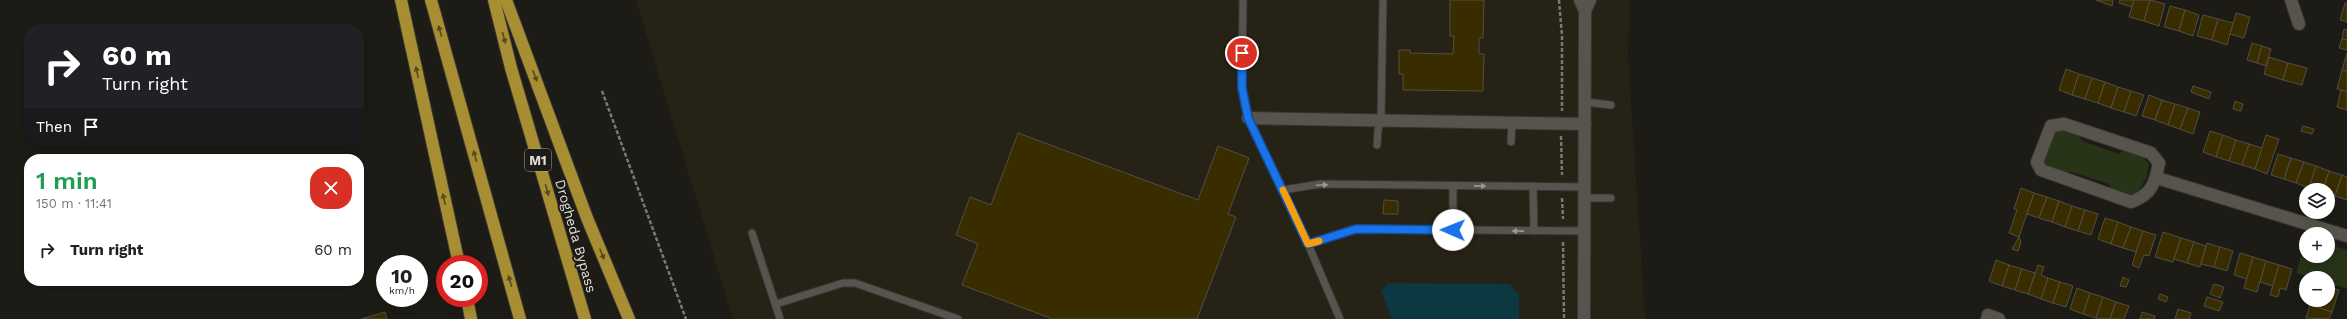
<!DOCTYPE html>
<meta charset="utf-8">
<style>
:root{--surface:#fff;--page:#f6f6f6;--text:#202124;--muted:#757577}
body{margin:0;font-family:"Work Sans",sans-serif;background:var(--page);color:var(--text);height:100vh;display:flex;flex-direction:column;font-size:15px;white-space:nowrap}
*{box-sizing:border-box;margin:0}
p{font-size:13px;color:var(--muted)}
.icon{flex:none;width:22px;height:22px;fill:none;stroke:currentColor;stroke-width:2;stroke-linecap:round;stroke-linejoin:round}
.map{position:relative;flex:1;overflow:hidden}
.panel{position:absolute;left:24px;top:154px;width:340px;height:132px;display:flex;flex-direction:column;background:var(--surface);border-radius:16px;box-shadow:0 2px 10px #0003}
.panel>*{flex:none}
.hud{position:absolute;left:24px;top:24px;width:340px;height:122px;border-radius:16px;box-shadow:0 2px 10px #0003;background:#202124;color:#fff;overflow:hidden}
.fabs{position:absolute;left:2299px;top:183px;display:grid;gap:8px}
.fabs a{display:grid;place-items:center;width:36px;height:36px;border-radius:50%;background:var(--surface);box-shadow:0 2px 10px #0003;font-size:20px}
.speed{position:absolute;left:376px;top:255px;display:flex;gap:8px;font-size:20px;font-weight:700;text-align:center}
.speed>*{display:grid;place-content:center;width:52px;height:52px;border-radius:50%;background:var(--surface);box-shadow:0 2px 10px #0003;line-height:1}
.speed small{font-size:10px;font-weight:400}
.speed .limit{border:6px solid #d22;background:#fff;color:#111}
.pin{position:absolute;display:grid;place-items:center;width:34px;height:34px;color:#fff;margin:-17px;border:2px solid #fff;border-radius:50%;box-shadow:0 1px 4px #0007}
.me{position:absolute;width:44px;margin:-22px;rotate:271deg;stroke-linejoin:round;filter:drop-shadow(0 0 3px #0008)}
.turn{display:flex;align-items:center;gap:14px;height:84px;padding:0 12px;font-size:18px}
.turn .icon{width:52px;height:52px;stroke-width:2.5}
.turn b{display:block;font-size:28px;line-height:34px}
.then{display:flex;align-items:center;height:38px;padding:0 12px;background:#0003;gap:8px;font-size:15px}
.round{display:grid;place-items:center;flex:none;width:42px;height:42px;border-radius:16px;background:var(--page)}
.head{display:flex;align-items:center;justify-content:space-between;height:68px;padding:0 12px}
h1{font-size:24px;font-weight:600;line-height:30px;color:#1e9e55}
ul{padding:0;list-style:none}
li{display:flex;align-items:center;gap:12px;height:56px;padding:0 12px}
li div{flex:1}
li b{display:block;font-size:15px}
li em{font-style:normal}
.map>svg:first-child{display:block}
.built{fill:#262216}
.green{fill:#273418}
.water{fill:#0c3841}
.building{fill:#392d00;stroke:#504e47}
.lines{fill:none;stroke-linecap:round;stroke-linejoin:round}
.lane-casing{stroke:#373632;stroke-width:9}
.street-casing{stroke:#373632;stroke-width:14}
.highway-casing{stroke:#373632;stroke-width:14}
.path{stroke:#7a7873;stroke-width:2.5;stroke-dasharray:4 2;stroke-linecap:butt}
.lane{stroke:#56544c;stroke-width:7}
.street{stroke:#56544c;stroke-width:12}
.highway{stroke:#a88e33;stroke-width:12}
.oneway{fill:#554921}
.oneway2{fill:#9a9992}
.route-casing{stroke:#114b97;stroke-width:10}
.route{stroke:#1a73e8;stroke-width:7}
.slow{stroke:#f59e0b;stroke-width:7}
.labels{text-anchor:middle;stroke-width:4;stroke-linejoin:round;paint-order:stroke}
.shield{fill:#1d1b15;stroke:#a5a49e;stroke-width:1}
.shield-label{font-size:13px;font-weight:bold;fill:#dfded9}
.street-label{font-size:14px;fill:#dfded9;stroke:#1d1b15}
</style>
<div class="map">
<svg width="2347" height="319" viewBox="0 0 2347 319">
<rect width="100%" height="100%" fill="#1d1b15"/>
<polygon class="built" points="636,0 1630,0 1628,54 1645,319 733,319"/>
<g class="green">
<polygon points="2063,129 2077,134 2082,141 2119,154 2125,149 2140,154 2149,164 2146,178 2138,192 2127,196 2112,190 2109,184 2072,172 2065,173 2048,167 2044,159 2051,135"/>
<polygon points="2306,239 2306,256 2328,256 2328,244 2347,250 2347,289 2328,283 2328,278 2313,278 2296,273"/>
</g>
<polygon class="water" points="1388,283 1509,284 1519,294 1519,319 1392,319 1381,292"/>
<g class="building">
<polygon points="1450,0 1484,0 1483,38 1479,38 1479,54 1484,54 1483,91 1403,90 1403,74 1399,74 1399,50 1410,50 1410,53 1453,54 1454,36 1450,36"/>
<polygon points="2096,0 2113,0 2112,6"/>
<polygon points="2120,0 2134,0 2132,7 2119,3"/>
<polygon points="2134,0 2150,0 2144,21 2129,17"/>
<polygon points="2150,0 2165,4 2159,26 2144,21"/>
<polygon points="2345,3 2347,3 2347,22 2340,20"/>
<polygon points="2170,6 2185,10 2179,31 2164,27"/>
<polygon points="2185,10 2199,15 2193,36 2179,31"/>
<polygon points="2236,13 2250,17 2244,38 2230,34"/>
<polygon points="2203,15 2218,19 2212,40 2197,36"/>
<polygon points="2218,19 2233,23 2227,45 2212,40"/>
<polygon points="2344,29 2347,30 2347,40 2342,39"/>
<polygon points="2342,39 2347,40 2347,50 2339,48"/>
<polygon points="2252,43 2262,46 2257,63 2247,60"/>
<polygon points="2262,46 2271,49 2266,66 2257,63"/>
<polygon points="2347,53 2347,71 2342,70"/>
<polygon points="2269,57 2288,63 2283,80 2264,74"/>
<polygon points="2288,63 2307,68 2302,85 2283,80"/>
<polygon points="2066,69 2079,74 2072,95 2059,90"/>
<polygon points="2342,70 2347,71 2347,92 2337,89"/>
<polygon points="2079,74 2092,78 2085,99 2072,95"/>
<polygon points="2092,78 2105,82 2098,103 2085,99"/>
<polygon points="2105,82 2118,87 2111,108 2098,103"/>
<polygon points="2193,86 2211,92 2209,99 2191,92"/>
<polygon points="2118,87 2131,91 2124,112 2111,108"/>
<polygon points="2341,90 2347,92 2347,110 2337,107"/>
<polygon points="2131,91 2144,95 2136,116 2124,112"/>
<polygon points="2149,95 2162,100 2155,120 2142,116"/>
<polygon points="2162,100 2175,104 2168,125 2155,120"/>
<polygon points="2235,101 2243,104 2241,111 2233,109"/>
<polygon points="2175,104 2188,108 2180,129 2168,125"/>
<polygon points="2188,108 2200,112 2193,134 2180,129"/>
<polygon points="2303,126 2314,129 2312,134 2301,131"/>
<polygon points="2210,131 2223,135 2216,157 2203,152"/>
<polygon points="1018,133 1198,200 1218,146 1249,158 1228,214 1236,217 1197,319 1053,319 962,285 978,244 956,235 970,197 991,205"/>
<polygon points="2223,135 2236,140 2229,161 2216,157"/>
<polygon points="2266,135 2279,139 2267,174 2255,169"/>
<polygon points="2236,140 2249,144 2242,165 2229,161"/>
<polygon points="2249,144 2262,148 2255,169 2242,165"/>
<polygon points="2278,154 2291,158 2284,179 2271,175"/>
<polygon points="2291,158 2304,162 2296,183 2284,179"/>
<polygon points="2304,162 2316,166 2309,188 2296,183"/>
<polygon points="2316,166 2329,171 2323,190 2309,188"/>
<polygon points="2329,171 2342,175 2335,196 2328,194 2328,190 2323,190"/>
<polygon points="2342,175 2347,177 2347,200 2335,196"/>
<polygon points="2021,188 2034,193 2019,237 2009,233 2017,210 2014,209"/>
<polygon points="2034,193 2047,197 2039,218 2027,214"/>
<polygon points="2047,197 2059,201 2052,222 2039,218"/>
<polygon points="1384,200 1398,201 1398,214 1383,214"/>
<polygon points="2059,201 2072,206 2065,227 2052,222"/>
<polygon points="2072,206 2085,210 2078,231 2065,227"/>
<polygon points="2085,210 2098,214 2091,235 2078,231"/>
<polygon points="2105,218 2118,222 2111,244 2098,239"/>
<polygon points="2118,222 2131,227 2123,248 2111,244"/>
<polygon points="2131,227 2143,231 2136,252 2123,248"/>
<polygon points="2143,231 2156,235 2149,256 2144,255 2139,268 2132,265"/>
<polygon points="2163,232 2181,238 2173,262 2155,257"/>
<polygon points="2019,237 2021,242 2018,251 2012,249"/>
<polygon points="2181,238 2194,242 2187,263 2174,259"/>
<polygon points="2194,242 2206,246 2200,267 2187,263"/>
<polygon points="2207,243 2220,247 2214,267 2201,264"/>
<polygon points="2220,247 2233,251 2227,271 2214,267"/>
<polygon points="2240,253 2253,257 2247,279 2234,275"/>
<polygon points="2253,257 2266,261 2257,292 2244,288"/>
<polygon points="1996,260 2009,265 2002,286 1989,281"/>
<polygon points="2266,261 2279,265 2273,286 2260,282"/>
<polygon points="2009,265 2022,269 2015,290 2002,286"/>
<polygon points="2038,265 2044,267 2041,275 2048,278 2041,299 2028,294"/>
<polygon points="2279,265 2292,269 2286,290 2280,288 2278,297 2270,295"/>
<polygon points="2022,269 2035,273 2028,294 2015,290"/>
<polygon points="2123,277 2129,280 2126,287 2120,286"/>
<polygon points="2048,278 2060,282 2053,303 2041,299"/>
<polygon points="2060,282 2073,286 2066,307 2053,303"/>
<polygon points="2214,284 2224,287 2220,298 2210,294"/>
<polygon points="2328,287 2339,290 2332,312 2310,305 2312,300 2328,300"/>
<polygon points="2077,288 2090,293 2083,314 2070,309"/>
<polygon points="2090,293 2103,297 2096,318 2083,314"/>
<polygon points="2160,294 2168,297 2166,302 2158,299"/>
<polygon points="2103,297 2116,302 2110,319 2096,318"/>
<polygon points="2207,297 2223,302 2219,311 2204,306"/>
<polygon points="2116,302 2129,306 2124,319 2110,319"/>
<polygon points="2310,305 2332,312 2329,319 2306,318"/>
<polygon points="2178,309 2191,313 2189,319 2175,319"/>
<polygon points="385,312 387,319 361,319"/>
<polygon points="2142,312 2155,316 2154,319 2140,319"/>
</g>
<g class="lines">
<defs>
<g id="lane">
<polyline points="1243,0 1242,89 1248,118 1308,244 1340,319"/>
<polyline points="1585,102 1611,105"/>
<polyline points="1511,142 1512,122"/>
<polyline points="1377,145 1378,130 1381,119 1383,0"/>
<polyline points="1453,186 1453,230"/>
<polyline points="1533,186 1534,231"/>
<polyline points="1283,190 1320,184 1586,187"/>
<polyline points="1585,198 1611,198"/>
<polyline points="752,233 780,319"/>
<polyline points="1308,244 1356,229 1585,231"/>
<polyline points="776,304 843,283 855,283 958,319"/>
</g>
<g id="street">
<polyline points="1580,0 1585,11 1590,0"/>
<polyline points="2291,0 2299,24"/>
<polyline points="1248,118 1585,124"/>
<path d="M2064 124 2151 153 2159 163C2155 184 2151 195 2131 202L2041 170 2037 162 2051 126Z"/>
<polyline points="2157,178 2347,236"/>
<polyline points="1584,319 1585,11"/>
<polyline points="1987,319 1988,315 1999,319"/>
</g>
<g id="highway">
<polyline points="401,0 459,264"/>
<polyline points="431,0 520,319"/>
<polyline points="494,0 511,68 585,319"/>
<polyline points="506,0 587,218 629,319"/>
<polyline points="467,298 471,319"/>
</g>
</defs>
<use href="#lane" class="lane-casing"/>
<use href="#street" class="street-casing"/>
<use href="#highway" class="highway-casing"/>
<g class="path">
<polyline points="1559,0 1562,36 1562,111"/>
<polyline points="602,91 686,319"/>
<polyline points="1561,136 1562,175"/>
<polyline points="1562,198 1563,219"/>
<polyline points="1563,242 1564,319"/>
</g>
<use href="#lane" class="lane"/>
<use href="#street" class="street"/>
<use href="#highway" class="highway"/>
</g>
<defs><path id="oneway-solid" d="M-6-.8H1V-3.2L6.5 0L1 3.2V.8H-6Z"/></defs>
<g class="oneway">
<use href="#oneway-solid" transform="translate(440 31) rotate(-106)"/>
<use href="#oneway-solid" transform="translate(504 38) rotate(76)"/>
<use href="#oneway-solid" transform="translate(417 72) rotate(-102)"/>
<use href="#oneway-solid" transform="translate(535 76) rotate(70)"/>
<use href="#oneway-solid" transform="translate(475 156) rotate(-106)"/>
<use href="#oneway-solid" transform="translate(547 190) rotate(74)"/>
<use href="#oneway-solid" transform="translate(444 199) rotate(-102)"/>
<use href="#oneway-solid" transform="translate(602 254) rotate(68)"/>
<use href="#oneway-solid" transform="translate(510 281) rotate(-106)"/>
</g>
<g class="oneway2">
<use href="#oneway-solid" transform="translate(1322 185) rotate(-3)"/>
<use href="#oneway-solid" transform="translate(1480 186) rotate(1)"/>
<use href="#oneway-solid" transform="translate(1518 231) rotate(-179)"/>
</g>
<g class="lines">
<defs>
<polyline id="route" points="1242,53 1242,88 1248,118 1308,244 1356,229 1453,230"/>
</defs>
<use href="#route" class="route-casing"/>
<use href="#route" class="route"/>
<polyline class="slow" points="1283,190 1308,244 1319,241"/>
</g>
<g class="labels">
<rect class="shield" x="525" y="149" width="26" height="22" rx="3"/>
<g class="shield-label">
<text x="538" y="165">M1</text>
</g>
<g class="street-label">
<text transform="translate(576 236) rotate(74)" y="5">Drogheda Bypass</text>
</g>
</g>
</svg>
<div class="fabs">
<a><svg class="icon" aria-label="layers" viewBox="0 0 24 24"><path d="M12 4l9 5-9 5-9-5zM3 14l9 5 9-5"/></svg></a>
<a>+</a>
<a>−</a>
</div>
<div class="speed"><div>10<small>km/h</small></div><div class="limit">20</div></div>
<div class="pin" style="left:1242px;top:53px;background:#d93025"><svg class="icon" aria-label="arrive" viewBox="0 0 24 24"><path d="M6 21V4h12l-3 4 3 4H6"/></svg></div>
<svg class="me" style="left:1453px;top:230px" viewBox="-20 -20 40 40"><circle r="19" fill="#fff"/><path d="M0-13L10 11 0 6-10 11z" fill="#1a73e8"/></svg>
<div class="hud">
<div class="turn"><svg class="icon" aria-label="right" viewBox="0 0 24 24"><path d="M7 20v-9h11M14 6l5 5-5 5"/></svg><div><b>60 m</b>Turn right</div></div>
<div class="then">Then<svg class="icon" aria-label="arrive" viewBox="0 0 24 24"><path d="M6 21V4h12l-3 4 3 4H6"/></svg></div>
</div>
<section class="panel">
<div class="head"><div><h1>1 min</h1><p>150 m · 11:41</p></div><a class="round" style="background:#d93025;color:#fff"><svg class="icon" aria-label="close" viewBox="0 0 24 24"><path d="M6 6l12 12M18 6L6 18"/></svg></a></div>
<ul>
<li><svg class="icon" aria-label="right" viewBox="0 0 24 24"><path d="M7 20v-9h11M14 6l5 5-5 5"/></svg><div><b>Turn right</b></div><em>60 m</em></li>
</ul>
</section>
</div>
